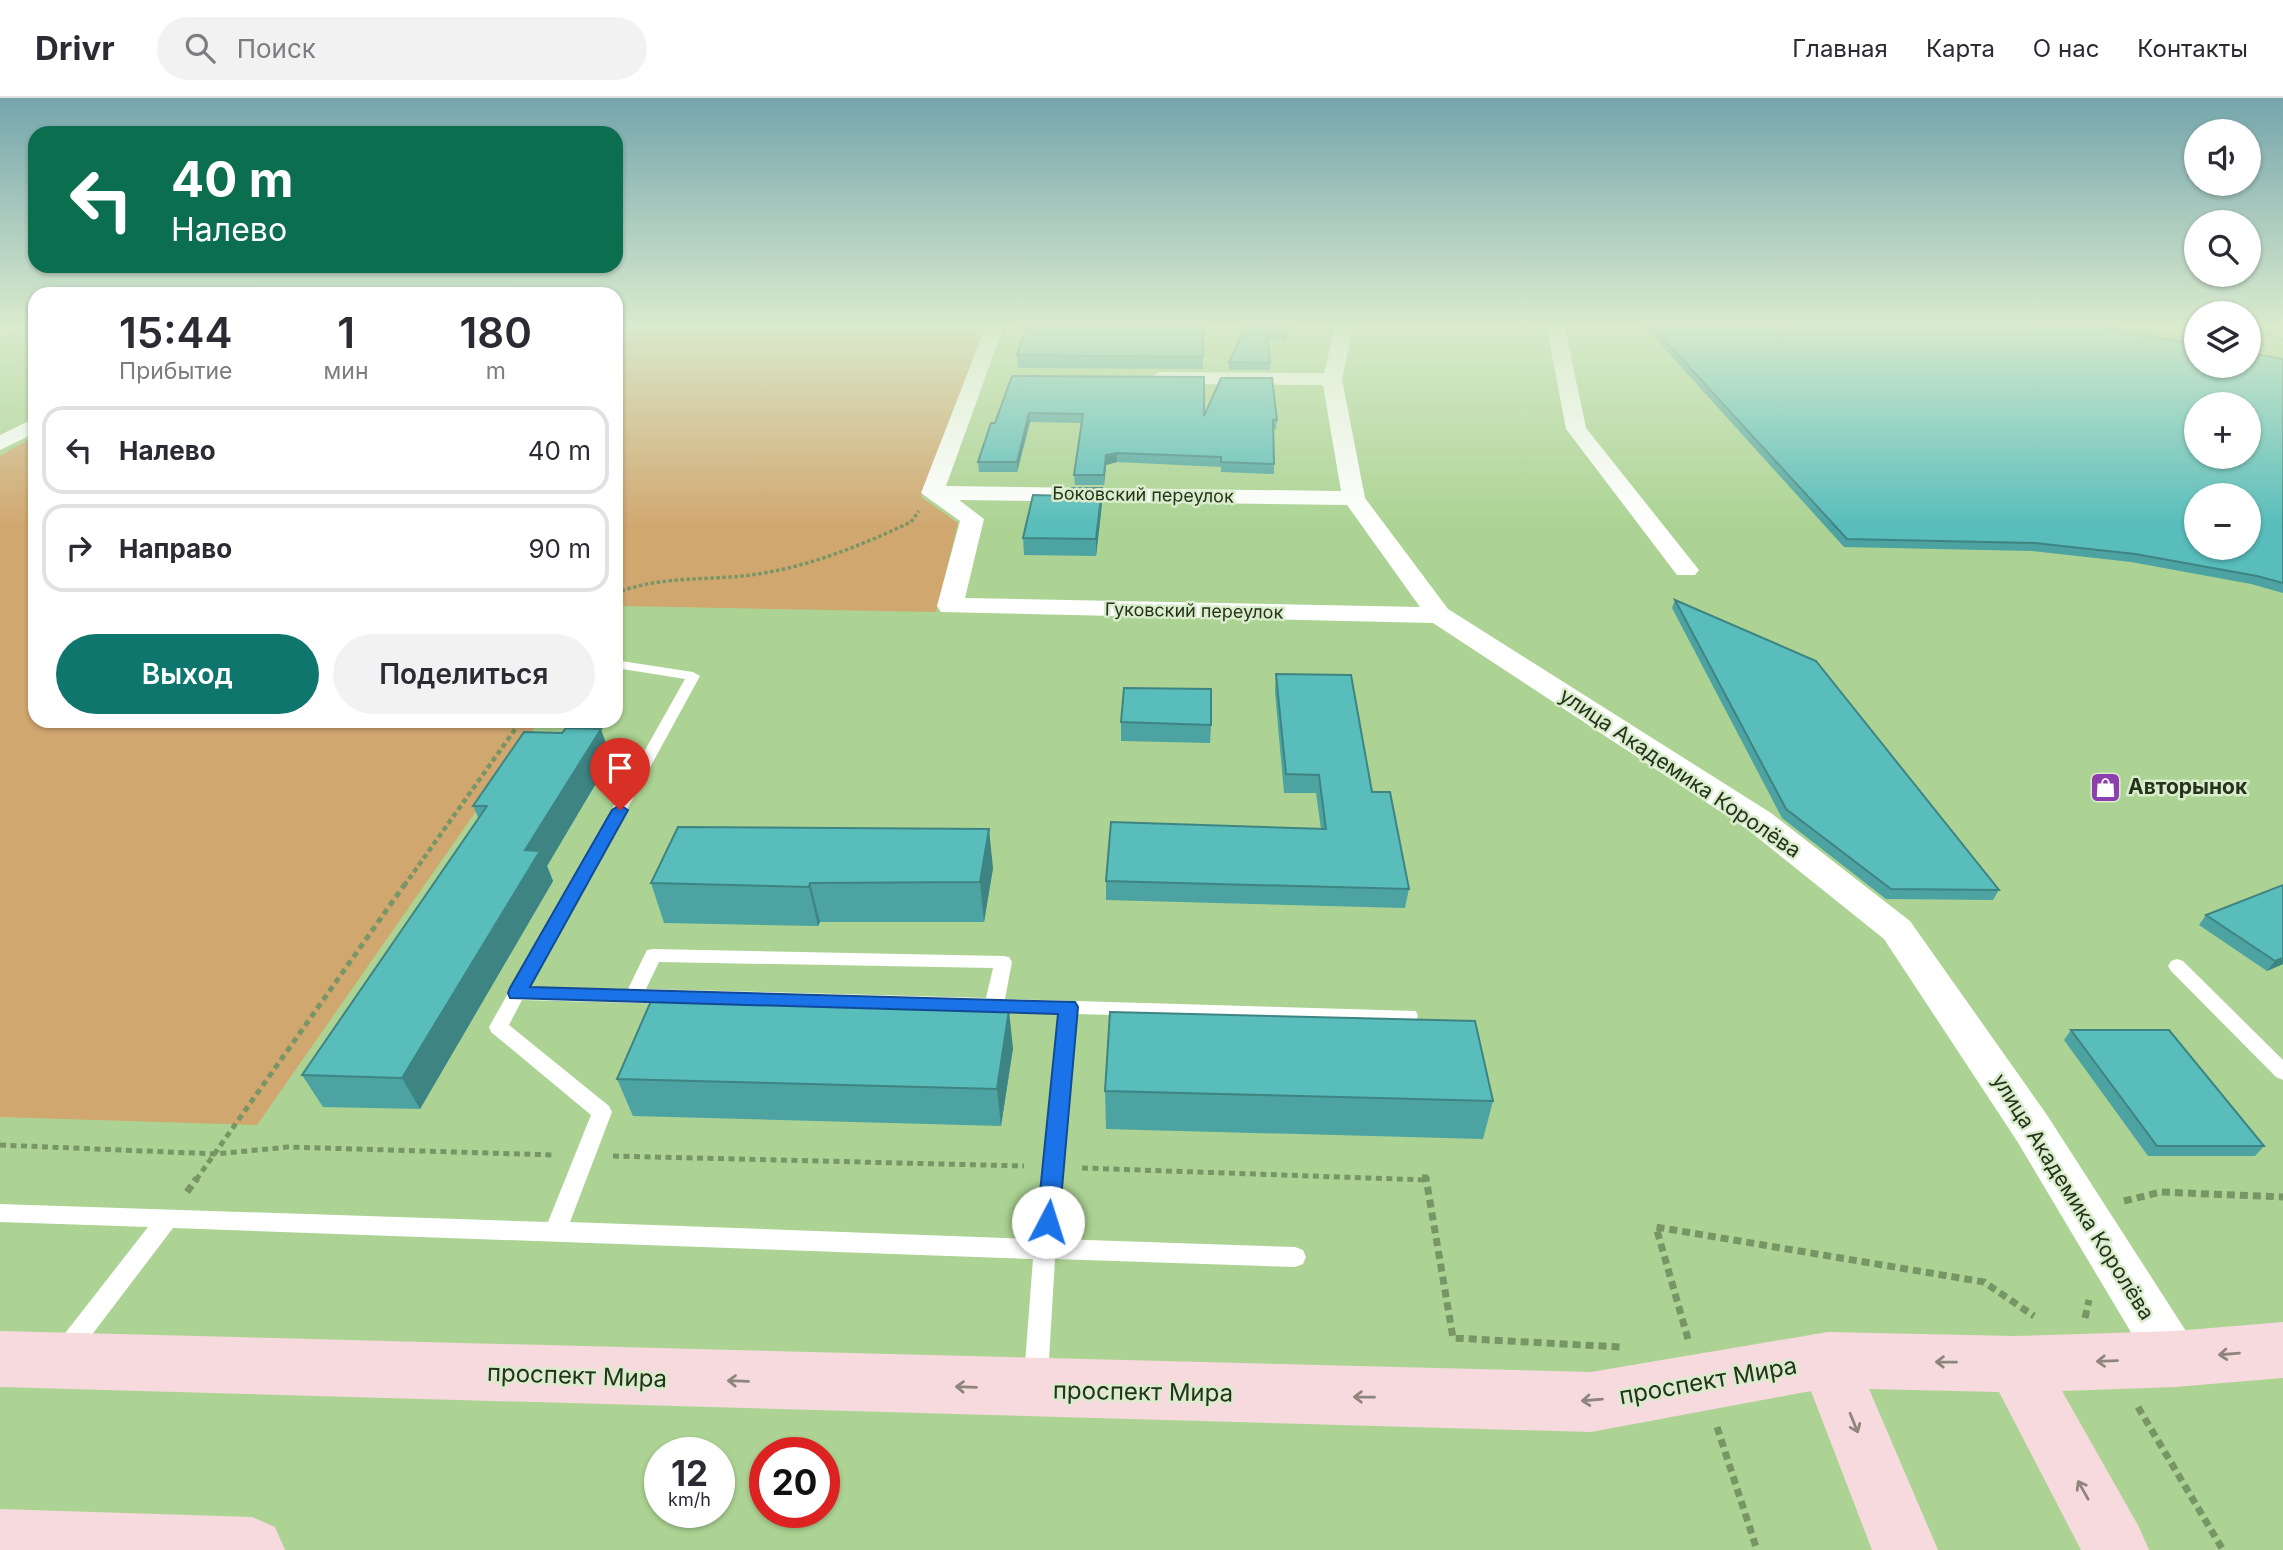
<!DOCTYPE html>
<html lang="ru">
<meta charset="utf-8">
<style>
:root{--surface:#fff;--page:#f2f2f3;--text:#2b2b33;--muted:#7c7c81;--line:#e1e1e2;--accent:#0f766e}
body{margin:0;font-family:Inter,sans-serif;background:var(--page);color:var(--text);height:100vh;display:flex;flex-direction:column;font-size:26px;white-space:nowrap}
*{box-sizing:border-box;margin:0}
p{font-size:23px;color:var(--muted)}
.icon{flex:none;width:38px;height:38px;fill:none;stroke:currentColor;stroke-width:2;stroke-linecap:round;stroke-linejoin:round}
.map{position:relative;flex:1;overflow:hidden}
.drawer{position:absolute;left:28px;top:189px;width:595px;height:441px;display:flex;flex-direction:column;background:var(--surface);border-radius:21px;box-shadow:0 2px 5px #0004}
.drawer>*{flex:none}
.top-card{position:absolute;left:28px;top:28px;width:595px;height:147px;border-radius:21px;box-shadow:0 2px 5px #0004;background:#0b6e4f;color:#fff;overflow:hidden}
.controls{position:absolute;left:2184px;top:21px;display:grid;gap:14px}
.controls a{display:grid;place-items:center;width:77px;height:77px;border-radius:50%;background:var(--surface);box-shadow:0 2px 5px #0004;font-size:35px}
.speed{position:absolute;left:644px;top:1339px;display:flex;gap:14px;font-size:35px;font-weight:700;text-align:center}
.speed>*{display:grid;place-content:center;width:91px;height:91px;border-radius:50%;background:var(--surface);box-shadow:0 2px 5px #0004;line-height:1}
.speed small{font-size:18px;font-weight:400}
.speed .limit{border:10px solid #d22;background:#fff;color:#111}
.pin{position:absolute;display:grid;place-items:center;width:60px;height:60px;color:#fff;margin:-72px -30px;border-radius:50% 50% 50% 0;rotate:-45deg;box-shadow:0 0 7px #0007}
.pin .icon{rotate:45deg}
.me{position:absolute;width:77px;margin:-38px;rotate:5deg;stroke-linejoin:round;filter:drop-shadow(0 0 5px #0008)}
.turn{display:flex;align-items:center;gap:24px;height:147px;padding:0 28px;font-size:32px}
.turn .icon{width:91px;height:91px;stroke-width:2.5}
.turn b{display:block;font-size:49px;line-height:60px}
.eta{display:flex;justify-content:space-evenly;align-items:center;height:119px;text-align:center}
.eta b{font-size:42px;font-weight:600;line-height:49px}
.action{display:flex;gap:14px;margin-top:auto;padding:14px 28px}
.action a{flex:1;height:80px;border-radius:42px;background:var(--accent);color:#fff;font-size:28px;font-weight:600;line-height:80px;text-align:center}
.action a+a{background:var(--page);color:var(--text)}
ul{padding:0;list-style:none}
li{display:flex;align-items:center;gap:21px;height:88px;margin:0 14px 10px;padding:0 14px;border:4px solid var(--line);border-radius:21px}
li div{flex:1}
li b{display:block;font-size:26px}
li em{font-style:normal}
header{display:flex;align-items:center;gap:42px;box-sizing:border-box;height:98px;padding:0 35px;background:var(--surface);border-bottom:2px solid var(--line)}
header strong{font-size:33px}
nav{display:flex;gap:38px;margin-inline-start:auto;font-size:24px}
.search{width:490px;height:63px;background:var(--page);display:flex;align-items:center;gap:18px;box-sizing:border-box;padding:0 24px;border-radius:38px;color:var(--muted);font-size:26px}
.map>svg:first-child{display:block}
.green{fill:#d1a770}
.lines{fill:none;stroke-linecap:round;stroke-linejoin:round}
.path-far4{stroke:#789665;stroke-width:2.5;stroke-dasharray:3.5 2;stroke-linecap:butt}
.path-far3{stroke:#789665;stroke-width:3.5;stroke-dasharray:3.5 2.5;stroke-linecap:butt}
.path-far2{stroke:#789665;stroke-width:4.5;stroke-dasharray:5 3.5;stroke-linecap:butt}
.path-far1{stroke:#789665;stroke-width:5;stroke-dasharray:6 4.5;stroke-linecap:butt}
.path{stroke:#789665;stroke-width:7;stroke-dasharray:8 5;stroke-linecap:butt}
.lane{fill:#fff;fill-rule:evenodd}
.street{fill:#fff;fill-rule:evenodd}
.secondary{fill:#f7dadd;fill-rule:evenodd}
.wall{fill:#4ca3a1}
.shaded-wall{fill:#3e8483}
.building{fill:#58bdbb;stroke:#3e8483;stroke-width:2;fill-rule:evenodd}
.oneway{stroke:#8e867c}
.route{fill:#1a73e8;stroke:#114b97;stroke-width:2}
.labels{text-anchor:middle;stroke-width:5;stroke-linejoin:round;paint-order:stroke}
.far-street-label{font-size:18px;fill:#24331a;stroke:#d9edcd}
.street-label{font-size:21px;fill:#24331a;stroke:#d9edcd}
.poi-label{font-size:21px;font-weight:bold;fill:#24331a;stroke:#d9edcd;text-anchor:start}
.near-street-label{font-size:24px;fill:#24331a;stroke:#d9edcd}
</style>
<header>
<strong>Drivr</strong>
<div class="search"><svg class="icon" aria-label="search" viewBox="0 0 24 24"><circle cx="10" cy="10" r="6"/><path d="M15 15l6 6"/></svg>Поиск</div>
<nav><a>Главная</a><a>Карта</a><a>О нас</a><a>Контакты</a></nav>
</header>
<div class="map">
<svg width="2283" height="1452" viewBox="0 0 2283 1452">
<rect width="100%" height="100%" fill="#acd393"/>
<g class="green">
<polygon points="616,225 987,225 921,399 958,425 936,514 620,508 616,513"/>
<polygon points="35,338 35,623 539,623 257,1027 0,1019 0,358"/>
</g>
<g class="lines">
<g class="path-far4">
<polyline points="2104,225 2196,243"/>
<polyline points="2249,228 2283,243"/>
</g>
<path class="path-far3" d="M616 495C664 476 714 484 764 475 816 466 864 446 911 424L919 413"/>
<polyline class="path-far2" points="404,788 521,623"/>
<g class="path-far1">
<polyline points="0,1047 216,1056 288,1049 555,1057"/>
<polyline points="613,1058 1024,1068"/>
<polyline points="1082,1070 1426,1082"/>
<polyline points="196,1082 405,786"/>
</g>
<g class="path">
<polyline points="1422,1080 1426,1080 1453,1240 1620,1249"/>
<polyline points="187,1094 197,1080"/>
<polyline points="2124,1103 2161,1094 2283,1099"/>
<polyline points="2085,1220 2089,1202"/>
<polyline points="1688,1241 1656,1129 1984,1184 2034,1218"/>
<polyline points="2138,1309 2223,1452"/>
<polyline points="1717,1329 1757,1452"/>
</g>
<g class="lane">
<path d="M621 563 693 574 700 578 530 889 628 891 647 852 653 851 1003 858 1009 859 1012 864 1005 901 1416 913 1418 918 1416 923 1409 925 1077 916 1057 1141 1295 1149 1303 1152 1306 1159 1303 1166 1295 1169 1055 1161 1048 1279 1044 1287 1036 1291 1028 1287 1024 1279 1033 1161 173 1130 75 1259 67 1262 59 1259 55 1251 59 1243 148 1129 0 1124V1106L548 1124 591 1017 491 934 489 929 685 581 616 570V564ZM659 864 993 870 986 900 646 891ZM522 902 1058 916 1035 1141 570 1124 612 1014 609 1008 509 927Z"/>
<polygon points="2177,861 2183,863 2283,962 2283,982 2276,979 2171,873 2168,868 2171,863"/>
</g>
<g class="street">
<polygon points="6,225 29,225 0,240 0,228"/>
<path d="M987 225H1005L946 388 1341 393 1323 287 1159 286 1149 280 1159 274 1324 275 1336 225H1354L1342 281 1365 400 1448 511 1771 715 1910 823 2047 1017 2193 1244 2200 1261 2193 1278 2175 1285 2157 1278 2017 1043 1884 841 1747 731 1433 525 941 514 937 508 960 423 921 395ZM959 402 1347 407 1420 509 965 500 984 421Z"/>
<polygon points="1546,225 1564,225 1586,330 1695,467 1699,472 1695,477 1677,477 1566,331"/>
<polygon points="35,320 35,335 0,352 0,337"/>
</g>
<g class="secondary">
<polygon points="2283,1224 2283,1280 2175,1289 2062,1293 2139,1429 2149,1452 2081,1452 1999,1294 1869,1291 1938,1452 1872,1452 1811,1293 1591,1334 0,1289 0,1233 1591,1274 1828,1234 2015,1238 2175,1233"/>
<polygon points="0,1411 252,1419 275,1429 285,1452 0,1452"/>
</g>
</g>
<g class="wall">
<polygon points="1247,225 1290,225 1285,242 1268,241 1270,265 1270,272 1229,272 1229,264"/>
<polygon points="1647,225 2122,225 2111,232 2283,261 2283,495 2251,486 2131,464 2031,453 1844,449 1646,230"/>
<polygon points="1023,227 1203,259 1203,271 1018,270 1017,257 1023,239"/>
<polygon points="1012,278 1204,318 1277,322 1276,331 1273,331 1274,376 1221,374 1221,369 1117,364 1106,367 1104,387 1075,387 1074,377 1082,325 1030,324 1017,374 979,374 978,364 995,325"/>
<polygon points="1102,390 1102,406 1096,458 1024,457 1023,440 1070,398"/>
<polygon points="1675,502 1999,792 1993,802 1886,801 1782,720 1672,510"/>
<polygon points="1276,576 1372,694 1409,791 1405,810 1106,802 1106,783 1321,731 1316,695 1284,695 1275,594"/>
<polygon points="1121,624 1211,627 1210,645 1121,643"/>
<polygon points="562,635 611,660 547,768 553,783 420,1011 323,1009 302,977 479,721 473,708"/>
<polygon points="993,770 984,824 820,824 818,828 664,825 651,785"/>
<polygon points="2206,817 2283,866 2267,873 2199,827"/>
<polygon points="2071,932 2264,1048 2255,1058 2148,1058 2064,942"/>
<polygon points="1013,950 1001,1028 633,1018 617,981"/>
<polygon points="1105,993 1493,1003 1483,1041 1106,1031"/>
</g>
<g class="shaded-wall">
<polygon points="1288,225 1290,225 1285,242 1285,235"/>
<polygon points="2114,225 2122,225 2101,237 2105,231"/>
<polygon points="1029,315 1030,324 1017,374 1017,364"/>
<polygon points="1117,355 1117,364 1106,367 1104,387 1104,377 1106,357"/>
<polygon points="1102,390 1102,406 1096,458 1096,441"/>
<polygon points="601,631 611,660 547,768 553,783 420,1011 402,980 525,752"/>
<polygon points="989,731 993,770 984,824 980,784"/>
<polygon points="810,785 820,824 818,828 809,789"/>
<polygon points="2283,860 2283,866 2267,873 2275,863"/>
<polygon points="1009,912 1013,950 1001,1028 997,991"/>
</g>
<g class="building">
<polygon points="1023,225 1203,225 1203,259 1017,257 1026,230 1023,227"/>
<polygon points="1247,225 1288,225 1285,235 1267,234 1270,265 1229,264"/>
<path d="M1649 225H2114L2105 231 2196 246V268H2249V255L2283 261V485L2257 478 2135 456 2035 445 1847 441ZM2196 306H2249V359H2196ZM2196 397H2249V450H2196Z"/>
<polygon points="1012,278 1204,279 1204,318 1221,280 1272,280 1277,322 1273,322 1274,366 1221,364 1221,359 1117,355 1106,357 1104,377 1074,377 1083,316 1029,315 1017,364 978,364 991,325 995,325"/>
<polygon points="1071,390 1102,390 1096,441 1023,440 1033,397 1070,398"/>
<polygon points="1675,502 1816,563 1999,792 1891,791 1786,711"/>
<polygon points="1276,576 1351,577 1372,694 1390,694 1409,791 1106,783 1111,724 1326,731 1319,677 1286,676"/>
<polygon points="1124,590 1211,591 1211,627 1121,624"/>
<polygon points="566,630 601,631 525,752 540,753 402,980 302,977 487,708 473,708 524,634 562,635"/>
<polygon points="678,729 989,731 980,784 810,785 809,789 651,785"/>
<polygon points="2283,787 2283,860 2275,863 2206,817"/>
<polygon points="651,903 1009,912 997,991 617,981"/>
<polygon points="1110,914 1475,923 1493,1003 1105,993"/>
<polygon points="2071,932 2169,932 2264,1048 2157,1048"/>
</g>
<defs><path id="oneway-shaft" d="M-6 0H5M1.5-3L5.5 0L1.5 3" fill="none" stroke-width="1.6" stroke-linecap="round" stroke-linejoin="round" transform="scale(1.75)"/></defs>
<g class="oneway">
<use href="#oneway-shaft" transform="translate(2229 1256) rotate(175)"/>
<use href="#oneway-shaft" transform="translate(2107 1263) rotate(178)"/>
<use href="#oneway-shaft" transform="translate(1946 1264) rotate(-179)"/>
<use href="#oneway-shaft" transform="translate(738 1283) rotate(-178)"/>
<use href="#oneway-shaft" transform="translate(966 1289) rotate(-178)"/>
<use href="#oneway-shaft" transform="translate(1364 1299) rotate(-179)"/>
<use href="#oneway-shaft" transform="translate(1592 1302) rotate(175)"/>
<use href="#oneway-shaft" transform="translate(1854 1325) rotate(68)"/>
<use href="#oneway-shaft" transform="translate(2083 1392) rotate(-119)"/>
</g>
<linearGradient id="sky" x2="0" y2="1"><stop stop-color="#75a5ac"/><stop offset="0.53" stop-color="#daebce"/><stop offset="1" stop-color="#daebce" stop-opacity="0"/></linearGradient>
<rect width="2283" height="428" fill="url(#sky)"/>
<polygon class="route" points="620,707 628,712 530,889 1075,904 1078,909 1059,1124 1055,1131 1048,1133 1040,1131 1037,1124 1058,916 510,900 508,895 510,890 612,712"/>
<defs>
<symbol id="shop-square" viewBox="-11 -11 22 22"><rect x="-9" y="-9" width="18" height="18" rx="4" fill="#8d3fb0" stroke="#d9edcd"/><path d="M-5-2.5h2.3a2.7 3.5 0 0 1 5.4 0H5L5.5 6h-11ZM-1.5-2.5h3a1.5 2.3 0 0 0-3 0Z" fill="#fff"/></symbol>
</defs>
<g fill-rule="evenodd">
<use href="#shop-square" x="2088" y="672" width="35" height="35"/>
</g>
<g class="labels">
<g class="far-street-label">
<text transform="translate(1143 397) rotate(1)" y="6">Боковский переулок</text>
<text transform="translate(1194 513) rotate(1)" y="6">Гуковский переулок</text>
</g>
<g class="street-label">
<text transform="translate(1680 675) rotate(34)" y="7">улица Академика Королёва</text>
<text transform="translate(2073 1099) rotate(58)" y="7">улица Академика Королёва</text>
</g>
<g class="poi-label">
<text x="2128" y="696">Авторынок</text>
</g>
<g class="near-street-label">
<text transform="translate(577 1278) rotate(2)" y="8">проспект Мира</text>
<text transform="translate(1708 1283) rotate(-10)" y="8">проспект Мира</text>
<text transform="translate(1143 1294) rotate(1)" y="8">проспект Мира</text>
</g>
</g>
</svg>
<div class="controls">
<a><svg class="icon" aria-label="sound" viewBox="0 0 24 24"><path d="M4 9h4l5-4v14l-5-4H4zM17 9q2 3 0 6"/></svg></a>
<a><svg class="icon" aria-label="search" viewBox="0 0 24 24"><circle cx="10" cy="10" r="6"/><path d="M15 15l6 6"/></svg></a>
<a><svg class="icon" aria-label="layers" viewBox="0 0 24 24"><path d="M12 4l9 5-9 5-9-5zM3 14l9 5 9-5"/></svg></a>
<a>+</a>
<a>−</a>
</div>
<div class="speed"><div>12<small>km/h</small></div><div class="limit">20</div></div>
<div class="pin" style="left:620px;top:712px;background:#d93025"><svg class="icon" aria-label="arrive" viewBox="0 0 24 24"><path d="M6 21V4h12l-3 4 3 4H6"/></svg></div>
<svg class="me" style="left:1048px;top:1124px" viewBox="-20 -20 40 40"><circle r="19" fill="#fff"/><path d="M0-13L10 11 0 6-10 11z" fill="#1a73e8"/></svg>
<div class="top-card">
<div class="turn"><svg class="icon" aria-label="left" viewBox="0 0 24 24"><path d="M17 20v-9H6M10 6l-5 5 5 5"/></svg><div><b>40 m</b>Налево</div></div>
</div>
<section class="drawer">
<div class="eta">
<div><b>15:44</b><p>Прибытие</p></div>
<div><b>1</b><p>мин</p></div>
<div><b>180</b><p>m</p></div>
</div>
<ul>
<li><svg class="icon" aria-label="left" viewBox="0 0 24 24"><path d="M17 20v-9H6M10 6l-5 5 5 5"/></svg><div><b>Налево</b></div><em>40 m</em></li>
<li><svg class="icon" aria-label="right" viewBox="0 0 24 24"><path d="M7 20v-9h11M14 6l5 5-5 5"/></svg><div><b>Направо</b></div><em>90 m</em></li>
</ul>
<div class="action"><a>Выход</a><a>Поделиться</a></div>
</section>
</div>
